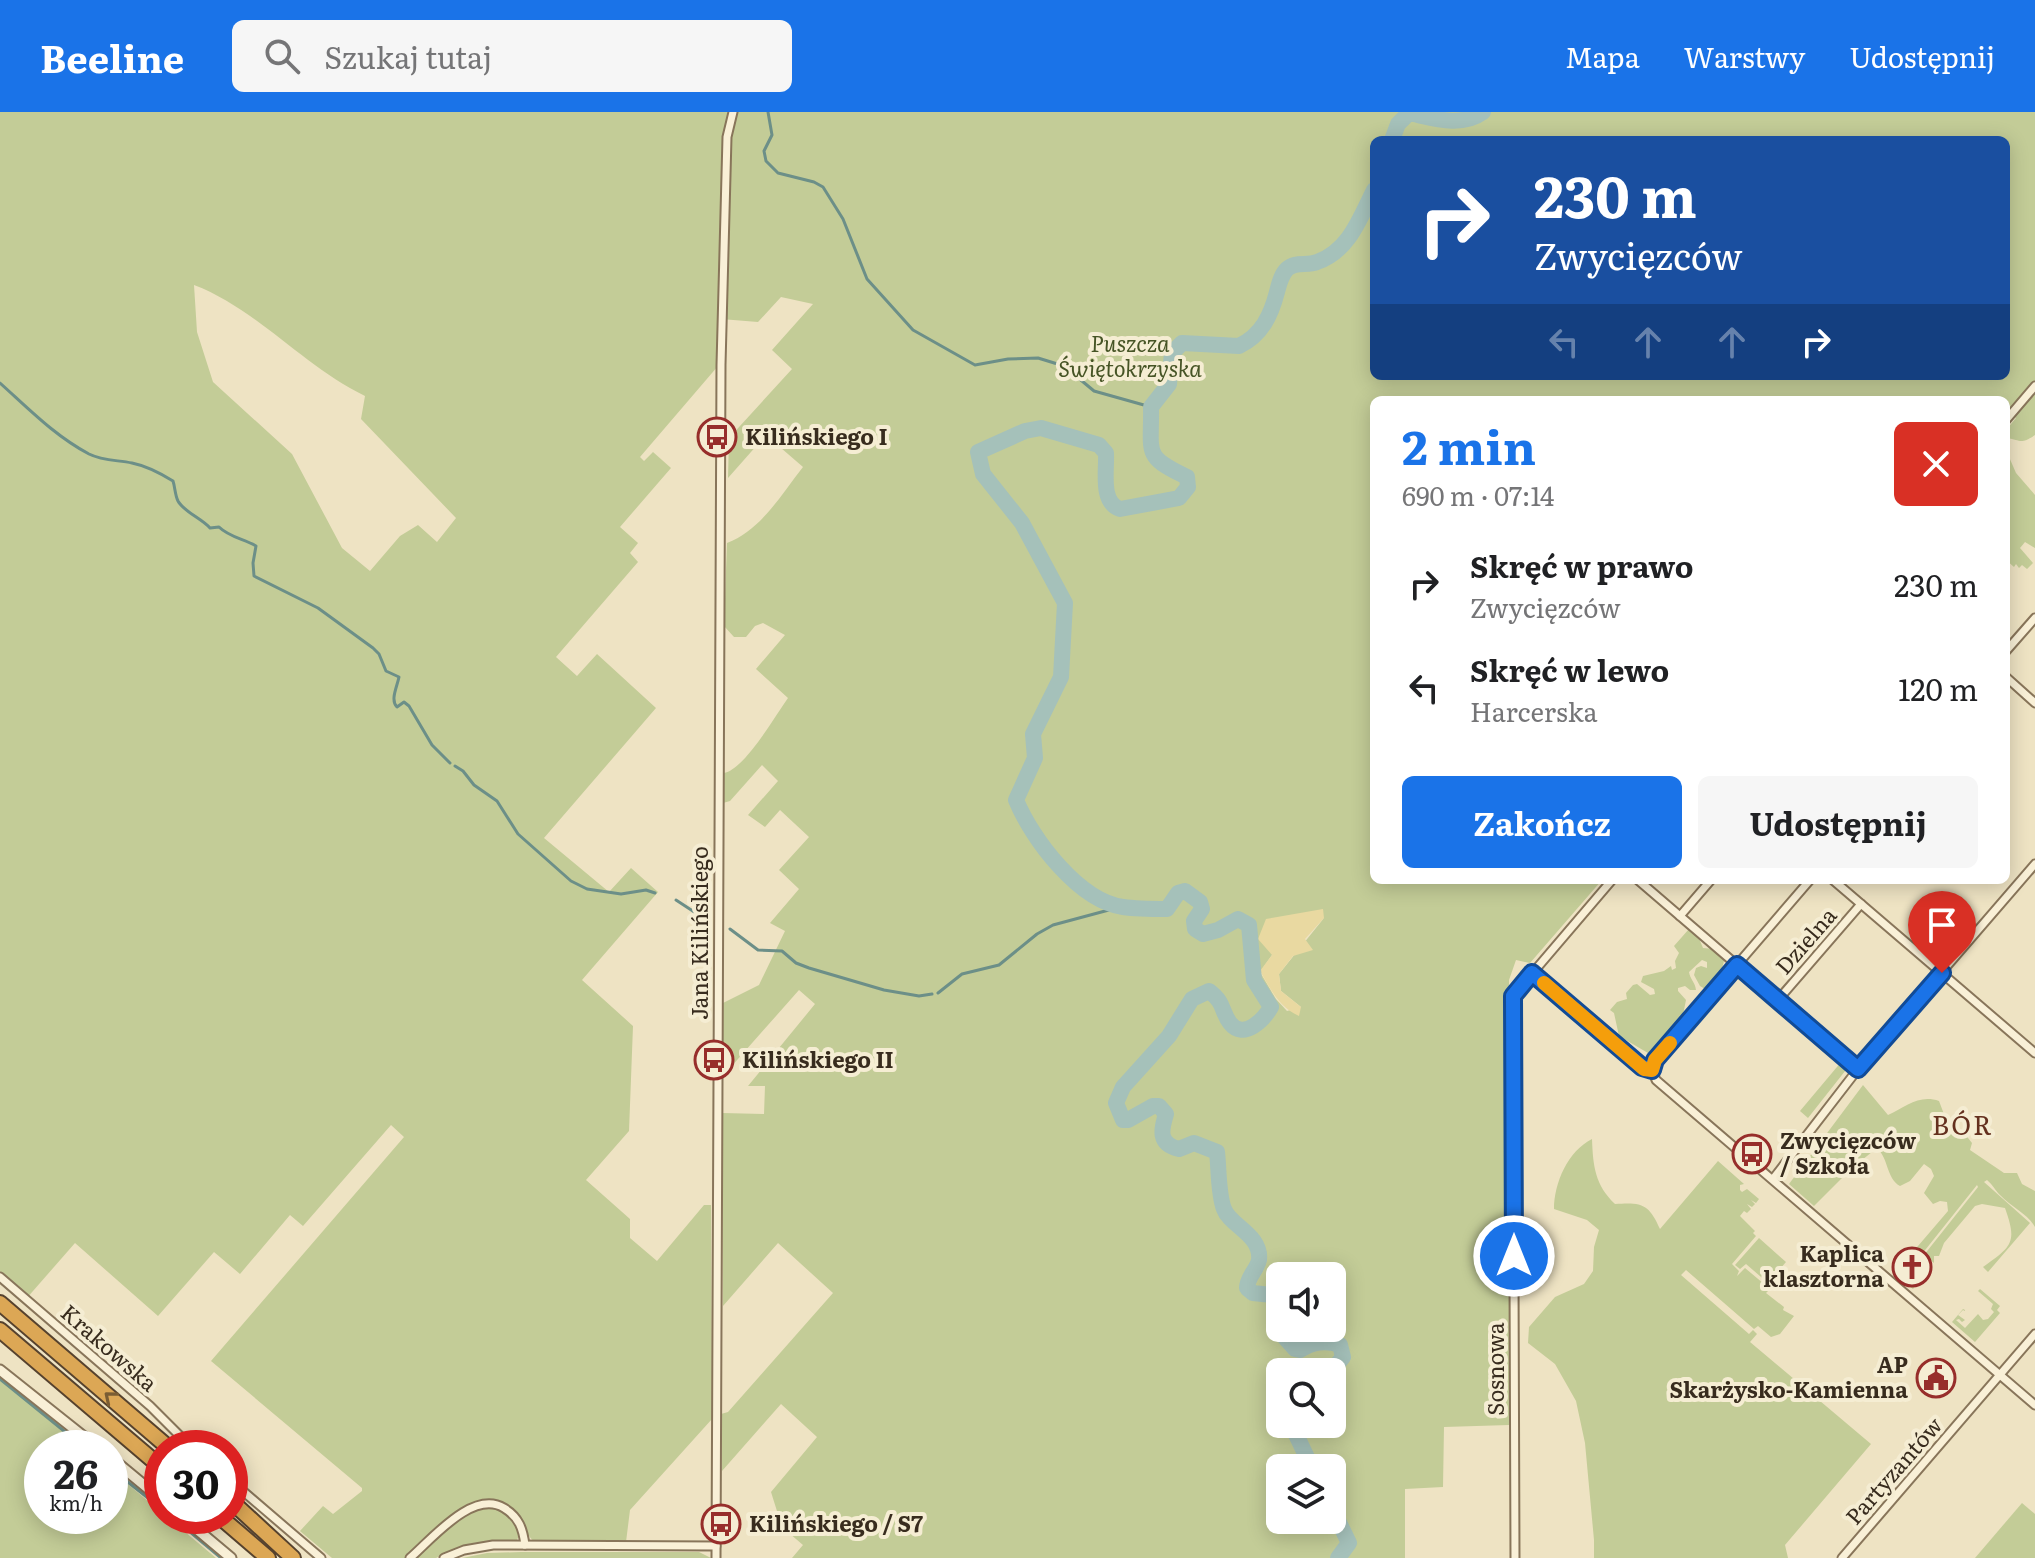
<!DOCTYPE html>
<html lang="pl">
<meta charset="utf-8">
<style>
:root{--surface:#fff;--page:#f6f6f6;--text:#202124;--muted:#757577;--accent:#1a73e8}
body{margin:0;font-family:Literata,serif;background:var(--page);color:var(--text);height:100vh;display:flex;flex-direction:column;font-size:30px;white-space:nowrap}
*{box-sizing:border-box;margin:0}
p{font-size:26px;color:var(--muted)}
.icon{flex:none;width:44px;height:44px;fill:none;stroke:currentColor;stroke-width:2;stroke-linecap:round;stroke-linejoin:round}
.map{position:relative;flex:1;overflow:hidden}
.sheet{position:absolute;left:1370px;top:284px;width:640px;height:488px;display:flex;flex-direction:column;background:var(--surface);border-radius:12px;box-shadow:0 4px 20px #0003}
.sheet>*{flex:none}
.banner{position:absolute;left:1370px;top:24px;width:640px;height:244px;border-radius:12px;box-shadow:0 4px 20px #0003;background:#1a4fa0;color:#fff;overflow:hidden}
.controls{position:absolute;left:1266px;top:1150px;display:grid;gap:16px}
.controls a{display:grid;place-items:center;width:80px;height:80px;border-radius:12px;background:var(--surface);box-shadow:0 4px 20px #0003;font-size:40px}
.speed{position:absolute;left:24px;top:1318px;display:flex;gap:16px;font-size:40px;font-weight:700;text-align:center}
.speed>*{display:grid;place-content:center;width:104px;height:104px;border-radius:50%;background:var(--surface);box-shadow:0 4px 20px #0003;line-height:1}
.speed small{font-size:20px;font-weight:400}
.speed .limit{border:12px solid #d22;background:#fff;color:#111}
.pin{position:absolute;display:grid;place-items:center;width:68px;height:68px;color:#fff;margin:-82px -34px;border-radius:50% 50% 50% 0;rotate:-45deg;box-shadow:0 0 8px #0007}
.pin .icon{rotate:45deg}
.me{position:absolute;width:88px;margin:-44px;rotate:0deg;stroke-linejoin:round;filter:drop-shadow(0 0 6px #0008)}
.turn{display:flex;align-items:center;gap:28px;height:168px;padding:0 32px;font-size:36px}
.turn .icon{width:104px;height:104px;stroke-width:2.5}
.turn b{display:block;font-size:56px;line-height:68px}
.lanes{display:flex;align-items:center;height:76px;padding:0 32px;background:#0003;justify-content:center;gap:40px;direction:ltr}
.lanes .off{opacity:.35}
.round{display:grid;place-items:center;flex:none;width:84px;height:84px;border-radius:12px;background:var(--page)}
.summary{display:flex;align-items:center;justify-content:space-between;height:136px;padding:0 32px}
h1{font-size:48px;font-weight:700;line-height:60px;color:var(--accent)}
.action{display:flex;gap:16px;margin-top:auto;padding:16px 32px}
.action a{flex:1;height:92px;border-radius:12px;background:var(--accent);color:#fff;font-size:32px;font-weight:700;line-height:92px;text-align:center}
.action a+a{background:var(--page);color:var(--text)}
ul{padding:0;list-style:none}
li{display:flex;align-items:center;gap:24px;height:104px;padding:0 32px}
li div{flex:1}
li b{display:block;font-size:30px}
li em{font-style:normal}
header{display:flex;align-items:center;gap:48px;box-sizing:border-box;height:112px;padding:0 40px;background:var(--accent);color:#fff}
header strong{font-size:38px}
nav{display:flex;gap:44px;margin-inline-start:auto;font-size:28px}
.search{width:560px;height:72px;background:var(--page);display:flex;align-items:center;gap:20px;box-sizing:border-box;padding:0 28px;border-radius:12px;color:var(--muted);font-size:30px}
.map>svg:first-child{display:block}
.green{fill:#c3cc97;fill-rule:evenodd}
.sand{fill:#e9d9a1}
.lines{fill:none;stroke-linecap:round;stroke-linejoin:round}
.stream{stroke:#6c8f88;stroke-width:3}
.river{stroke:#a5c1ba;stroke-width:16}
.minor-casing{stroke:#88755a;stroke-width:11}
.tertiary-casing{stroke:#88755a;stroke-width:13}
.motorway-casing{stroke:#56422e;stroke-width:18}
.minor{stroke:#f9f0d7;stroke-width:7}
.tertiary{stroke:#f9f0d7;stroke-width:9}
.motorway{stroke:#dca755;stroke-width:14}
.oneway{stroke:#7a5d34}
.route-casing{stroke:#114b97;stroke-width:20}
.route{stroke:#1a73e8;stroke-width:14}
.slow{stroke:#f59e0b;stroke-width:14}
.labels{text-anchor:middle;stroke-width:8;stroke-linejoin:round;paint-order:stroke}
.park-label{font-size:22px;font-style:italic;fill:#465425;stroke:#f5edd3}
.poi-label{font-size:22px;font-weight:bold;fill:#382c1e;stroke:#f5edd3;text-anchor:start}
.street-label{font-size:22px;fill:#382c1e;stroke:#f5edd3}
.quarter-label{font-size:26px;letter-spacing:2px;fill:#64301e;stroke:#f5edd3}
</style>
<header>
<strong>Beeline</strong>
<div class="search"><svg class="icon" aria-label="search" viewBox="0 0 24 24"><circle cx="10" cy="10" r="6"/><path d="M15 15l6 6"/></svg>Szukaj tutaj</div>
<nav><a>Mapa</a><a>Warstwy</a><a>Udostępnij</a></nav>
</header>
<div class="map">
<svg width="2035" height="1446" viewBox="0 0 2035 1446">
<rect width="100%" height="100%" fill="#eee3c3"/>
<g class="green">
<path d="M0 0H2035V323C2020 333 2021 328 2007 326L2006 318 2016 306 2006 297V288H1374V768H1602L1530 851 1516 848 1509 868V1313L1444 1315 1443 1375 1405 1377V1446H792L803 1433 782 1415 771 1380 817 1325 781 1292 722 1359 721 1302 728 1300 833 1181 778 1131 723 1194 722 1001 764 1002 765 974H748L815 892 799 878 723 964V891L759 873 785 819 770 811 799 777 779 758 809 725 780 698 765 715 748 703 778 669 762 653 730 689 723 691 724 661C745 657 775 604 788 586L756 557 785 523 763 511 755 514 746 525H734L724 514 727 431C761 418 781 383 803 355L766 323 728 366 729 326 792 257 772 238 813 192 781 185 758 210 721 207 718 254 640 345 644 349 653 340 671 356 620 415 638 431 630 441 638 450 556 545 577 564 597 542 656 596 544 726 609 780 631 756 658 780 582 868 633 914 629 1019 586 1068 630 1107V1126L657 1149 704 1093H711L712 1307 630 1398 626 1430 534 1429C524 1422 523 1407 514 1398 478 1364 431 1424 405 1446H332L300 1419 323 1394 333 1402 362 1379V1376L211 1249 404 1025 391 1013 303 1114 290 1103 240 1162 214 1140 158 1204 75 1131 26 1187 0 1166ZM1374 28H2006V264H1374ZM194 173C257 197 303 254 365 284L361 307 456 406 437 430 418 413 400 424 370 459 342 436 292 342 213 270 197 220ZM1324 806 1279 862 1281 879 1301 895 1287 899 1276 887 1260 860 1272 843ZM1280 1164H1332V1216H1280ZM1280 1260H1332V1312H1280ZM1280 1356H1332V1408H1280Z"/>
<polygon points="2006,338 2016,361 2035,383 2035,436 2025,430 2020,436 2033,451 2027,457 2022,453 2019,456 2016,452 2014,455 2006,448"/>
<path d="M1689 817 1698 824 1703 836 1714 837 1724 849 1719 868 1705 877 1700 874 1694 863 1696 856 1701 854 1707 856V850L1702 848 1689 860C1690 867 1695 870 1696 878H1690L1685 874 1678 876V879L1686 888 1682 908 1648 941 1619 924 1614 901 1610 898 1617 890 1627 887 1626 881 1633 873 1637 872 1650 883 1655 882 1654 877 1641 870 1643 864 1664 859 1671 854 1672 858 1676 856 1675 849 1679 841 1674 834Z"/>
<polygon points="1811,922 1849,954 1808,1006 1800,999 1842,949"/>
<path d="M1863 973 1888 1003C1906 995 1919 982 1939 989L1950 1018 1964 1021 1972 1031 1970 1038 2004 1061H2017L2022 1072 2035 1079V1115C2027 1101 2011 1095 2000 1083 1995 1078 1993 1073 1987 1068L1984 1070 2030 1111 1988 1160 1983 1155C2013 1134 2017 1130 2005 1096L1982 1092 1975 1094 1944 1131 1939 1144H1934V1151L1924 1143 1978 1075 1977 1073 1922 1142 1918 1140 1905 1155 1920 1169 1913 1177 1894 1162 1948 1099 1947 1090 1940 1089 1933 1092 1924 1081 1934 1064 1931 1057 1924 1052 1910 1069 1900 1074C1886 1066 1889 1047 1877 1036L1852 1056 1814 1094 1789 1072Z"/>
<path d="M1592 1027C1593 1054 1595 1073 1615 1092 1642 1090 1649 1092 1660 1117L1718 1049 1744 1072 1740 1073V1078L1742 1080 1747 1077 1759 1087 1756 1091 1751 1088 1755 1092 1752 1095 1747 1092 1751 1097 1747 1101 1744 1099 1740 1104 1755 1119 1753 1121 1756 1124 1732 1152 1739 1159 1737 1164 1745 1156 1770 1177 1766 1181 1784 1195 1783 1198 1794 1204 1780 1222 1771 1225 1758 1214 1754 1217 1686 1158 1681 1163 1749 1222 1753 1218 1757 1222 1750 1230 1871 1332 1785 1433 1788 1446H1594V1428L1585 1331 1576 1289 1555 1252 1528 1231 1529 1215 1555 1185 1584 1172 1593 1159 1594 1135 1599 1118 1587 1108 1554 1097C1554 1071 1568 1039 1592 1027Z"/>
<polygon points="1759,1126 1786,1150 1768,1171 1746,1152 1740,1157 1735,1153"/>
<polygon points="1980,1177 2000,1194 1997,1198 2000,1201 1975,1230 1952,1210 1963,1197 1965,1198 1965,1199 1963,1198 1958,1203 1965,1208 1962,1210 1959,1207 1956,1208 1965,1216 1978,1202 1983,1208 1988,1207 1994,1200 1991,1197 1993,1192 1978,1179"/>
<polygon points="0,1266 84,1336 42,1336 42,1404 110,1404 110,1357 162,1401 162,1404 166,1404 216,1446 0,1446"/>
<polygon points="2022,1391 2035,1402 2035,1446 1975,1446"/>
<path d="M491 1395C505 1400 515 1406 520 1421L517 1428 473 1431 458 1435 436 1446H413C436 1426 460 1397 491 1395Z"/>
<polygon points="521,1440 699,1440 711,1446 462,1446 487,1441"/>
</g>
<path class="sand" d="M1323 797 1324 806 1305 827 1313 838 1293 844 1279 862 1281 879 1301 895 1299 904C1279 895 1271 878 1260 859L1272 843 1258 827 1266 807Z"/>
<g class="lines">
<g class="stream">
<polyline points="768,0 772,23 764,39 766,49 778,61 814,70 823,75 843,107 867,167 913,218 975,253 1008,247 1038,246 1064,254 1094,279 1151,295"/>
<path d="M0 271C29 297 55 324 89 342 103 349 118 348 132 351 147 354 160 361 173 369 175 375 175 383 178 389 184 400 201 406 210 416L219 415C229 425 244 427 256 434L253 451 254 464 318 496 373 536 379 542 386 559 399 565C397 575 390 588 397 595L404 590 409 594 432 633 450 651"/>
<polyline points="455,654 463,659 474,673 497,689 518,722 571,769 587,777 621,782 646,778 655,781"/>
<polyline points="676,788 708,809"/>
<polyline points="730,817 758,838 782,839 796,851 809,856 884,878 919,884 932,882"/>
<polyline points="938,881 962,862 999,853 1037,822 1053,813 1120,795"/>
<polyline points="0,1267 85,1336"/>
<polyline points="110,1356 162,1397"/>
<polyline points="171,1404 221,1446"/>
</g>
<g class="river">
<path d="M1392 28 1398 12 1409 1C1433 6 1461 16 1483 0"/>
<path d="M1280 1196 1272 1183 1253 1181 1247 1176C1247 1165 1257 1158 1259 1148 1262 1123 1230 1114 1224 1097 1218 1082 1219 1056 1217 1040L1194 1031 1179 1037C1158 1032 1161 1018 1166 1002L1159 994H1153L1128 1008H1123L1116 991 1123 975 1169 924 1192 887 1209 879C1225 891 1221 899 1230 911 1244 929 1264 907 1271 895L1254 868 1249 813 1238 807 1218 818 1203 822 1195 817 1194 809 1202 797 1200 790 1185 779 1178 781 1167 797C1152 797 1137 797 1123 795 1079 789 1032 727 1016 688L1035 646 1033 622 1061 565 1065 491 1022 411 983 362 978 340 1025 319 1041 316 1099 333 1106 341C1107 359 1100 390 1120 397L1179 386 1188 375 1187 365C1142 344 1152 341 1151 295L1169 272 1172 241 1182 231 1239 234C1262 223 1271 203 1277 180 1279 172 1281 163 1287 157 1295 149 1307 154 1317 150 1349 139 1360 106 1374 78"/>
<path d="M1280 1211 1279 1219 1295 1237 1300 1238C1313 1230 1325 1228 1340 1233L1343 1245 1331 1260"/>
<polyline points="1291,1312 1312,1356"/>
<polyline points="1332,1396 1349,1431 1338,1446"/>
</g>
<defs>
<g id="minor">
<polyline points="2006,308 2035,274"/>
<polyline points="2006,539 2035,506"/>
<polyline points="2006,565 2035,591"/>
<polyline points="1638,768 1858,957"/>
<polyline points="1833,768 2035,941"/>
<polyline points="1680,804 1711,768"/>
<polyline points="1532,861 1642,955 1652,958"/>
<polyline points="1778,888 1861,792"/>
<polyline points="1652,958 1656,968 2035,1293"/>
<polyline points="1652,958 1655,948 1810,768"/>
<polyline points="1773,1067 1858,957 2035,752"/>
<polyline points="0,1165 150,1294 192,1336"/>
<polyline points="230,1368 321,1446"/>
<path d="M410 1446C432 1427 473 1377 504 1396 519 1405 523 1417 525 1433"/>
<polyline points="444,1446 464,1438 493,1433 716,1434"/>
<polyline points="716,1446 721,253 727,25 733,0"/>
<polyline points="1515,1446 1513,884 1612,768"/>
<polyline points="1842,1446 2035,1222"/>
</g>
<g id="tertiary">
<polyline points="0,1258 98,1336"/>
<polyline points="110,1345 162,1388"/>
<polyline points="181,1404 231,1446"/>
</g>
<g id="motorway">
<polyline points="0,1191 169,1336"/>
<polyline points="0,1218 162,1356"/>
<polyline points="230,1388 293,1446"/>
<polyline points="219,1404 268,1446"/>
</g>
</defs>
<use href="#minor" class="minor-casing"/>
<use href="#tertiary" class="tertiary-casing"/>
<use href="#motorway" class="motorway-casing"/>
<use href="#minor" class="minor"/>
<use href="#tertiary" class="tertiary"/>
<use href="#motorway" class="motorway"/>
</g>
<defs><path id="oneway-chevron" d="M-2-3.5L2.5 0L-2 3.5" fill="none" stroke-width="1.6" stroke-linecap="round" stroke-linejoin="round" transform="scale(2)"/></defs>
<use class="oneway" href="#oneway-chevron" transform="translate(110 1285) rotate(-140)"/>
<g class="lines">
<defs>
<polyline id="route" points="1514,1144 1513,884 1532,861 1642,955 1652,958 1655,948 1737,853 1858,957 1942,861"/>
</defs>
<use href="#route" class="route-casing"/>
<use href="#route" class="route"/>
<polyline class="slow" points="1544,871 1644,957 1652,958 1655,948 1670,931"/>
</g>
<defs>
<symbol id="bus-ring" viewBox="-11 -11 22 22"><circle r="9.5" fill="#f5edd3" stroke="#972e2b" stroke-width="1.5"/><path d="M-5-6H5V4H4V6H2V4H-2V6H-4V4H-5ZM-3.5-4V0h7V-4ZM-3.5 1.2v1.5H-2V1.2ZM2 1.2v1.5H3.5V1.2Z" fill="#972e2b"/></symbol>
<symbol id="church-ring" viewBox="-11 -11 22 22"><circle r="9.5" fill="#f5edd3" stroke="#972e2b" stroke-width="1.5"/><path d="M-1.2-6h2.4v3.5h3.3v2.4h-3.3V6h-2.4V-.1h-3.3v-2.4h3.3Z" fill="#972e2b"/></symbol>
<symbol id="civic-ring" viewBox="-11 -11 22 22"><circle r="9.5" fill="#f5edd3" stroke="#972e2b" stroke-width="1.5"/><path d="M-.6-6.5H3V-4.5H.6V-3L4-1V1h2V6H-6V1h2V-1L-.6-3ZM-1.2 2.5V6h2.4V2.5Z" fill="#972e2b"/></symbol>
</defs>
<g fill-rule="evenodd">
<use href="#bus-ring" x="695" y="303" width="44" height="44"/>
<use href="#bus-ring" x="692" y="926" width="44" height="44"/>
<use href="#bus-ring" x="1730" y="1020" width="44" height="44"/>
<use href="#church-ring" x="1890" y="1133" width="44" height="44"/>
<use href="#civic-ring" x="1914" y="1244" width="44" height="44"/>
<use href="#bus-ring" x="699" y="1390" width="44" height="44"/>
</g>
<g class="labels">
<g class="park-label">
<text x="1130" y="240">Puszcza<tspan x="1130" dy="25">Świętokrzyska</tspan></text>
</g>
<g class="poi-label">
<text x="745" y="333">Kilińskiego I</text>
<text x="742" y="956">Kilińskiego II</text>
<text x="1780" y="1037">Zwycięzców<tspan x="1780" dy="25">/ Szkoła</tspan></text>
<text x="1884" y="1150" text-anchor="end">Kaplica<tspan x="1884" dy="25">klasztorna</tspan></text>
<text x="1908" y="1261" text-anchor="end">AP<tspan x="1908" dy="25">Skarżysko-Kamienna</tspan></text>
<text x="749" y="1420">Kilińskiego / S7</text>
</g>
<g class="street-label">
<text transform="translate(700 821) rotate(-90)" y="8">Jana Kilińskiego</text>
<text transform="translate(1806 829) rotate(-49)" y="8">Dzielna</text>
<text transform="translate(109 1236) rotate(41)" y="8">Krakowska</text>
<text transform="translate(1496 1257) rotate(-90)" y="8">Sosnowa</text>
<text transform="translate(1894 1359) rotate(-49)" y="8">Partyzantów</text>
</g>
<g class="quarter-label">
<text x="1963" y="1023">BÓR</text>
</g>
</g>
</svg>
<div class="controls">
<a><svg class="icon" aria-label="sound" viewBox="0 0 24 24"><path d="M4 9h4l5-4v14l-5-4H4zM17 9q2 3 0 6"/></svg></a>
<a><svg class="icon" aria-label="search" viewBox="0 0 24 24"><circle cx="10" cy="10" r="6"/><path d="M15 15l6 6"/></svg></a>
<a><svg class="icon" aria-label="layers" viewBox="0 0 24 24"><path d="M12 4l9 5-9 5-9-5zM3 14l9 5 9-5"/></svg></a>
</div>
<div class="speed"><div>26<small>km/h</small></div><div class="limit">30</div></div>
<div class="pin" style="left:1942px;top:861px;background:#d93025"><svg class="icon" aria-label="arrive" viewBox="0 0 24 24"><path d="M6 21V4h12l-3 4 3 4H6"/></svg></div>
<svg class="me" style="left:1514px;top:1144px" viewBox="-20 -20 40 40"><circle r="17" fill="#1a73e8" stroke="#fff" stroke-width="3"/><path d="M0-11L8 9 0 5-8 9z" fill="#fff"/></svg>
<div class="banner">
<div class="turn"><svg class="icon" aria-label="right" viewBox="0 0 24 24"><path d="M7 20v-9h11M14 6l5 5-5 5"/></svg><div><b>230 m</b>Zwycięzców</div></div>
<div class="lanes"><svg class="icon off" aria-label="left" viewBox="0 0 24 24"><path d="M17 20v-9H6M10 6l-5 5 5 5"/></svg><svg class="icon off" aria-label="ahead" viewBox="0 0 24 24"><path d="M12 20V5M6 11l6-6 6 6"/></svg><svg class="icon off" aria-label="ahead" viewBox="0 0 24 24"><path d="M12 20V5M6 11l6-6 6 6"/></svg><svg class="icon" aria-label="right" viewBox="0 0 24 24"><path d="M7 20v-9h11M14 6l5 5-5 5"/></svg></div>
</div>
<section class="sheet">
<div class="summary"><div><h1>2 min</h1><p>690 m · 07:14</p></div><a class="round" style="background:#d93025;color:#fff"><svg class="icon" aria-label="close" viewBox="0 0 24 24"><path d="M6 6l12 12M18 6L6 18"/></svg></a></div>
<ul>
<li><svg class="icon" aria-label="right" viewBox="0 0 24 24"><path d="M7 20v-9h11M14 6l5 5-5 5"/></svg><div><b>Skręć w prawo</b><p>Zwycięzców</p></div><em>230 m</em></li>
<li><svg class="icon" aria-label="left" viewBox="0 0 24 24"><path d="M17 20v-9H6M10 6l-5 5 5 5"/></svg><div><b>Skręć w lewo</b><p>Harcerska</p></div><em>120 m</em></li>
</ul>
<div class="action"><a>Zakończ</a><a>Udostępnij</a></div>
</section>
</div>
